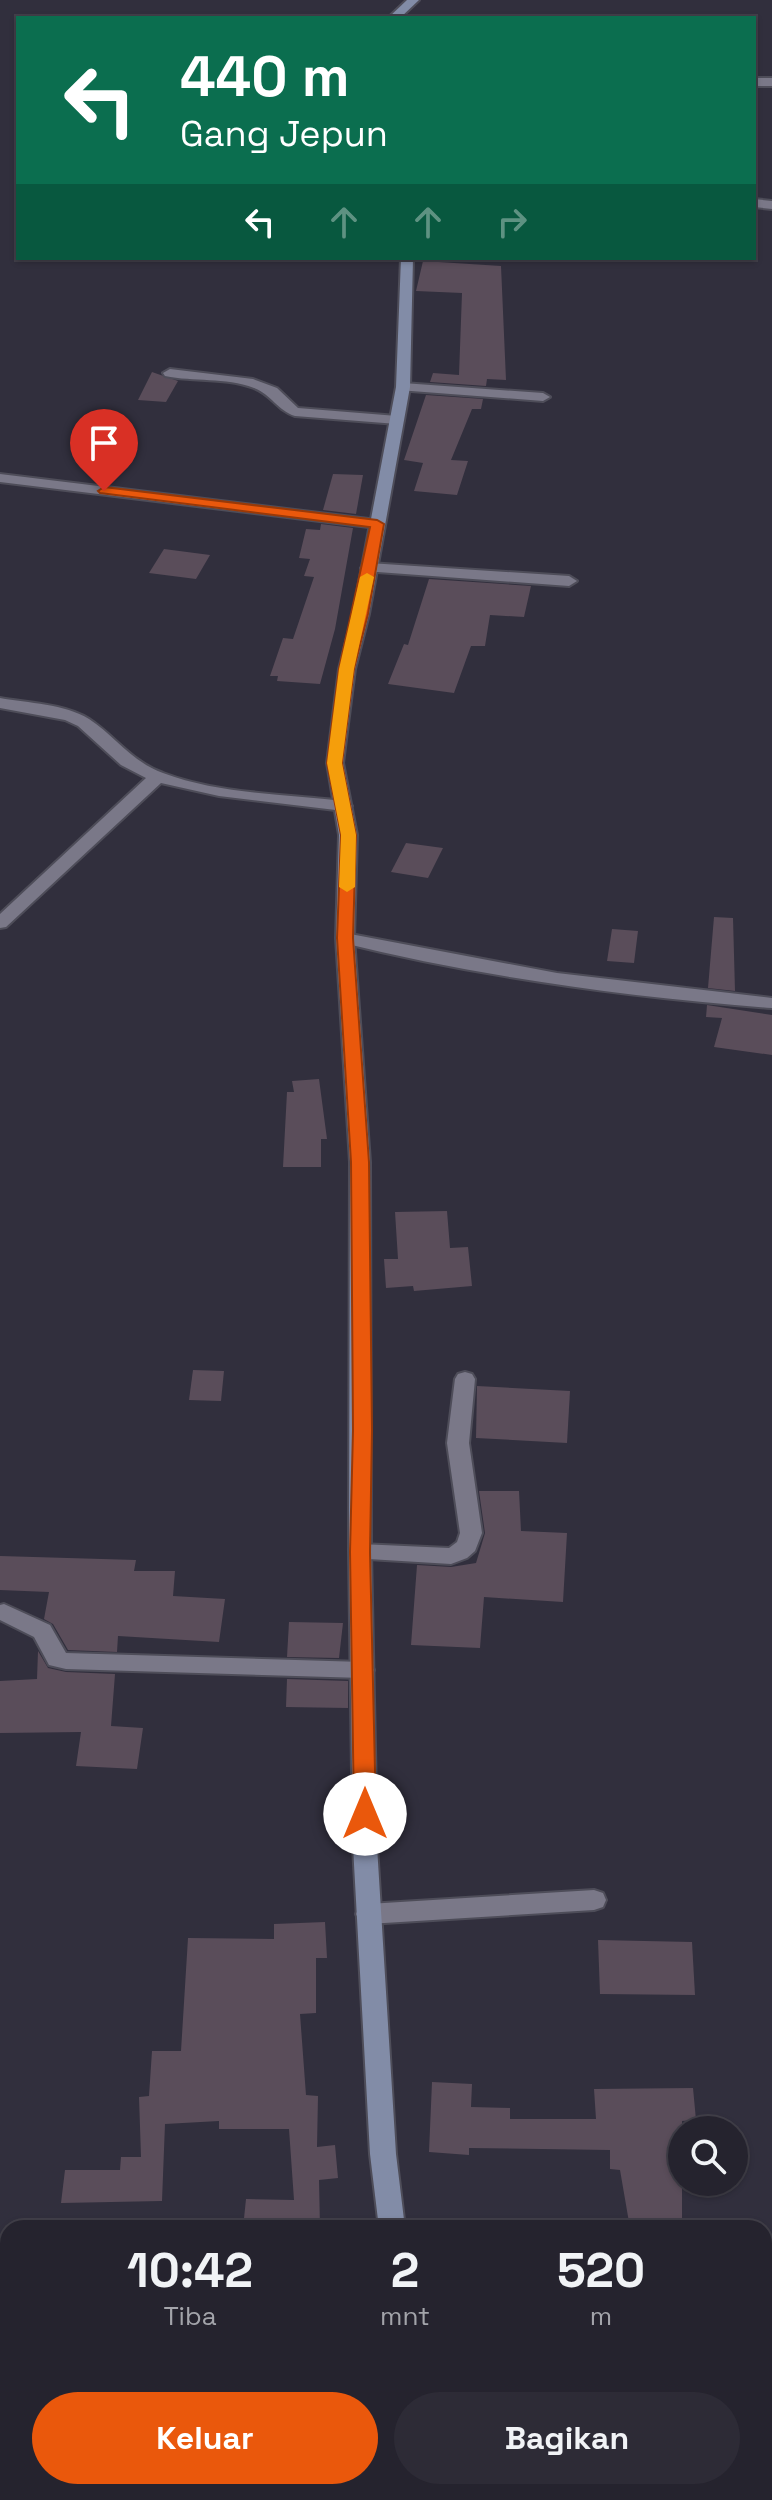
<!DOCTYPE html>
<html lang="id">
<style>
:root{--surface:#25232e;--page:#2d2b36;--text:#f1f3f6;--muted:#a3a4aa;--line:#42404a;--accent:#ea580c}
body{margin:0;font-family:"Space Grotesk",sans-serif;background:var(--page);color:var(--text);height:100vh;display:flex;flex-direction:column;font-size:30px;white-space:nowrap}
*{box-sizing:border-box;margin:0}
p{font-size:26px;color:var(--muted)}
.icon{flex:none;width:44px;height:44px;fill:none;stroke:currentColor;stroke-width:2;stroke-linecap:round;stroke-linejoin:round}
.map{position:relative;flex:1;overflow:hidden}
.details{position:absolute;left:0px;top:2220px;width:772px;height:280px;display:flex;flex-direction:column;background:var(--surface);border-radius:24px 24px 0 0;box-shadow:0 2px 6px #0004,0 0 0 2px var(--line)}
.details>*{flex:none}
.banner{position:absolute;left:16px;top:16px;width:740px;height:244px;border-radius:0px;box-shadow:0 2px 6px #0004,0 0 0 2px var(--line);background:#0b6e4f;color:#fff;overflow:hidden}
.tools{position:absolute;left:668px;top:2116px;display:grid;gap:16px}
.tools a{display:grid;place-items:center;width:80px;height:80px;border-radius:50%;background:var(--surface);box-shadow:0 2px 6px #0004,0 0 0 2px var(--line);font-size:40px}
.pin{position:absolute;display:grid;place-items:center;width:68px;height:68px;color:#fff;margin:-82px -34px;border-radius:50% 50% 50% 0;rotate:-45deg;box-shadow:0 0 8px #0007}
.pin .icon{rotate:45deg}
.me{position:absolute;width:88px;margin:-44px;rotate:0deg;stroke-linejoin:round;filter:drop-shadow(0 0 6px #0008)}
.turn{display:flex;align-items:center;gap:28px;height:168px;padding:0 32px;font-size:36px}
.turn .icon{width:104px;height:104px;stroke-width:2.5}
.turn b{display:block;font-size:56px;line-height:68px}
.lanes{display:flex;align-items:center;height:76px;padding:0 32px;background:#0003;justify-content:center;gap:40px;direction:ltr}
.lanes .off{opacity:.35}
.eta{display:flex;justify-content:space-evenly;align-items:center;height:136px;text-align:center}
.eta b{font-size:48px;font-weight:800;line-height:56px}
.primary-button{display:flex;gap:16px;margin-top:auto;padding:16px 32px}
.primary-button a{flex:1;height:92px;border-radius:48px;background:var(--accent);color:#fff;font-size:32px;font-weight:800;line-height:92px;text-align:center}
.primary-button a+a{background:var(--page);color:var(--text)}
.map>svg:first-child{display:block}
.building{fill:#5a4d5a}
.lines{fill:none;stroke-linecap:round;stroke-linejoin:round}
.street-casing{stroke:#4e4d59;stroke-width:4}
.secondary-casing{stroke:#4e4d59;stroke-width:4}
.street{fill:#7a7888;fill-rule:evenodd}
.secondary{fill:#828ca7;fill-rule:evenodd}
.route{fill:#ea580c;stroke:#983908;stroke-width:2}
.slow{fill:#f59e0b}
</style>
<div class="map">
<svg width="772" height="2500" viewBox="0 0 772 2500">
<rect width="100%" height="100%" fill="#312f3d"/>
<g class="building">
<polygon points="423,261 501,266 506,380 487,379 486,386 430,382 433,373 459,375 462,293 416,291"/>
<polygon points="152,372 178,381 166,402 138,400"/>
<polygon points="426,395 483,399 481,409 472,409 451,460 468,461 457,495 414,491 423,463 404,460"/>
<polygon points="333,474 363,475 356,514 323,510"/>
<polygon points="321,524 353,528 335,629 320,684 277,681 278,676 270,676 283,638 293,639 314,577 304,576 310,559 299,558 306,529 320,530"/>
<polygon points="164,549 210,555 196,579 149,573"/>
<polygon points="429,579 531,586 524,617 490,615 485,646 471,646 454,693 388,684 404,644 408,645"/>
<polygon points="406,843 443,848 428,878 391,872"/>
<polygon points="714,917 733,918 735,991 708,988"/>
<polygon points="612,929 638,931 634,963 607,961"/>
<polygon points="707,1005 772,1015 772,1055 714,1047 722,1018 706,1017"/>
<polygon points="319,1079 327,1139 321,1139 321,1167 283,1167 287,1092 294,1092 292,1081"/>
<polygon points="447,1211 450,1248 468,1247 472,1286 414,1291 413,1286 386,1288 384,1259 398,1259 395,1212"/>
<polygon points="193,1370 224,1371 221,1401 189,1400"/>
<polygon points="477,1386 570,1391 567,1443 476,1438"/>
<polygon points="479,1491 519,1491 521,1531 567,1533 563,1602 484,1597 480,1648 411,1645 417,1565 451,1567 476,1563 485,1533"/>
<polygon points="0,1556 136,1560 134,1571 175,1571 173,1596 225,1599 219,1642 118,1636 117,1652 68,1650 53,1624 44,1619 49,1592 0,1590"/>
<polygon points="289,1622 343,1623 339,1658 287,1657"/>
<polygon points="38,1651 48,1668 66,1672 115,1674 111,1726 143,1728 137,1769 76,1766 81,1732 0,1733 0,1681 37,1679"/>
<polygon points="287,1679 348,1681 348,1708 286,1707"/>
<polygon points="325,1922 327,1958 316,1958 316,2013 300,2014 306,2095 318,2096 317,2147 335,2145 338,2178 319,2180 320,2228 243,2228 246,2199 294,2200 289,2129 219,2129 219,2121 165,2124 162,2201 61,2203 65,2170 120,2170 121,2157 141,2157 139,2097 149,2096 152,2051 181,2051 188,1938 274,1939 274,1924"/>
<polygon points="598,1940 692,1942 695,1995 600,1994"/>
<polygon points="432,2082 472,2084 471,2107 510,2108 510,2119 596,2119 594,2089 693,2088 696,2120 682,2121 682,2228 630,2228 620,2170 610,2169 610,2150 469,2148 469,2155 429,2152"/>
</g>
<g class="lines">
<defs>
<g id="street">
<rect x="754" y="78" width="18" height="8"/>
<polygon points="754,199 772,201 772,209 754,207"/>
<path d="M170 369 253 379 277 388 298 408 397 416 404 420 397 424 295 416C278 411 271 394 254 388 225 377 194 382 165 376L163 373Z"/>
<polygon points="403,383 543,393 550,397 543,401 398,390 396,387"/>
<polygon points="0,474 377,520 384,524 377,528 0,482"/>
<polygon points="369,563 569,576 577,581 569,586 364,571 361,568"/>
<path d="M0 698C28 703 65 704 89 719 115 736 132 762 163 773 218 794 285 794 344 801L352 806 344 811 219 796 161 783 6 927 0 928V914L146 778 121 765 78 726 65 720 0 708Z"/>
<path d="M345 933 557 973 772 998V1008C627 997 480 977 339 942L336 938 339 934Z"/>
<polygon points="465,1372 472,1374 475,1379 469,1443 482,1533 475,1551 467,1558 451,1564 352,1558 349,1552 352,1546 360,1544 449,1548 457,1542 460,1533 447,1443 455,1379 458,1374"/>
<polygon points="4,1604 50,1625 66,1653 363,1662 371,1664 374,1670 371,1676 363,1678 66,1669 49,1665 34,1637 0,1620 0,1605"/>
<polygon points="594,1890 603,1893 606,1900 603,1907 594,1910 368,1924 359,1921 356,1914 359,1907 368,1904"/>
<polygon points="0,2354 8,2355 8,2381 0,2380"/>
<rect x="764" y="2441" width="8" height="26"/>
</g>
<g id="secondary">
<polygon points="407,0 419,0 400,18 388,18"/>
<polygon points="401,258 413,258 410,387 369,614 355,669 343,763 357,835 354,938 370,1162 371,1552 377,1846 396,2154 405,2228 379,2228 370,2154 353,1846 349,1552 350,1162 336,938 339,835 327,763 339,669 353,614 396,387"/>
<rect x="407" y="2492" width="28" height="8"/>
</g>
</defs>
<use href="#street" class="street-casing"/>
<use href="#secondary" class="secondary-casing"/>
<use href="#street" class="street"/>
<use href="#secondary" class="secondary"/>
</g>
<polygon class="route" points="104,487 377,520 384,524 368,614 354,669 342,763 356,835 353,938 369,1162 372,1430 370,1552 376,1814 372,1820 365,1823 357,1820 354,1814 350,1552 353,1430 351,1162 337,938 341,835 327,763 339,669 370,527 100,493 98,491"/>
<polygon class="slow" points="367,573 374,577 354,669 342,763 356,835 355,887 347,892 339,887 341,835 327,763 339,669 360,577"/>
</svg>
<div class="tools">
<a><svg class="icon" aria-label="search" viewBox="0 0 24 24"><circle cx="10" cy="10" r="6"/><path d="M15 15l6 6"/></svg></a>
</div>
<div class="pin" style="left:104px;top:491px;background:#d93025"><svg class="icon" aria-label="arrive" viewBox="0 0 24 24"><path d="M6 21V4h12l-3 4 3 4H6"/></svg></div>
<svg class="me" style="left:365px;top:1814px" viewBox="-20 -20 40 40"><circle r="19" fill="#fff"/><path d="M0-13L10 11 0 6-10 11z" fill="#ea580c"/></svg>
<div class="banner">
<div class="turn"><svg class="icon" aria-label="left" viewBox="0 0 24 24"><path d="M17 20v-9H6M10 6l-5 5 5 5"/></svg><div><b>440 m</b>Gang Jepun</div></div>
<div class="lanes"><svg class="icon" aria-label="left" viewBox="0 0 24 24"><path d="M17 20v-9H6M10 6l-5 5 5 5"/></svg><svg class="icon off" aria-label="ahead" viewBox="0 0 24 24"><path d="M12 20V5M6 11l6-6 6 6"/></svg><svg class="icon off" aria-label="ahead" viewBox="0 0 24 24"><path d="M12 20V5M6 11l6-6 6 6"/></svg><svg class="icon off" aria-label="right" viewBox="0 0 24 24"><path d="M7 20v-9h11M14 6l5 5-5 5"/></svg></div>
</div>
<section class="details">
<div class="eta">
<div><b>10:42</b><p>Tiba</p></div>
<div><b>2</b><p>mnt</p></div>
<div><b>520</b><p>m</p></div>
</div>
<div class="primary-button"><a>Keluar</a><a>Bagikan</a></div>
</section>
</div>
